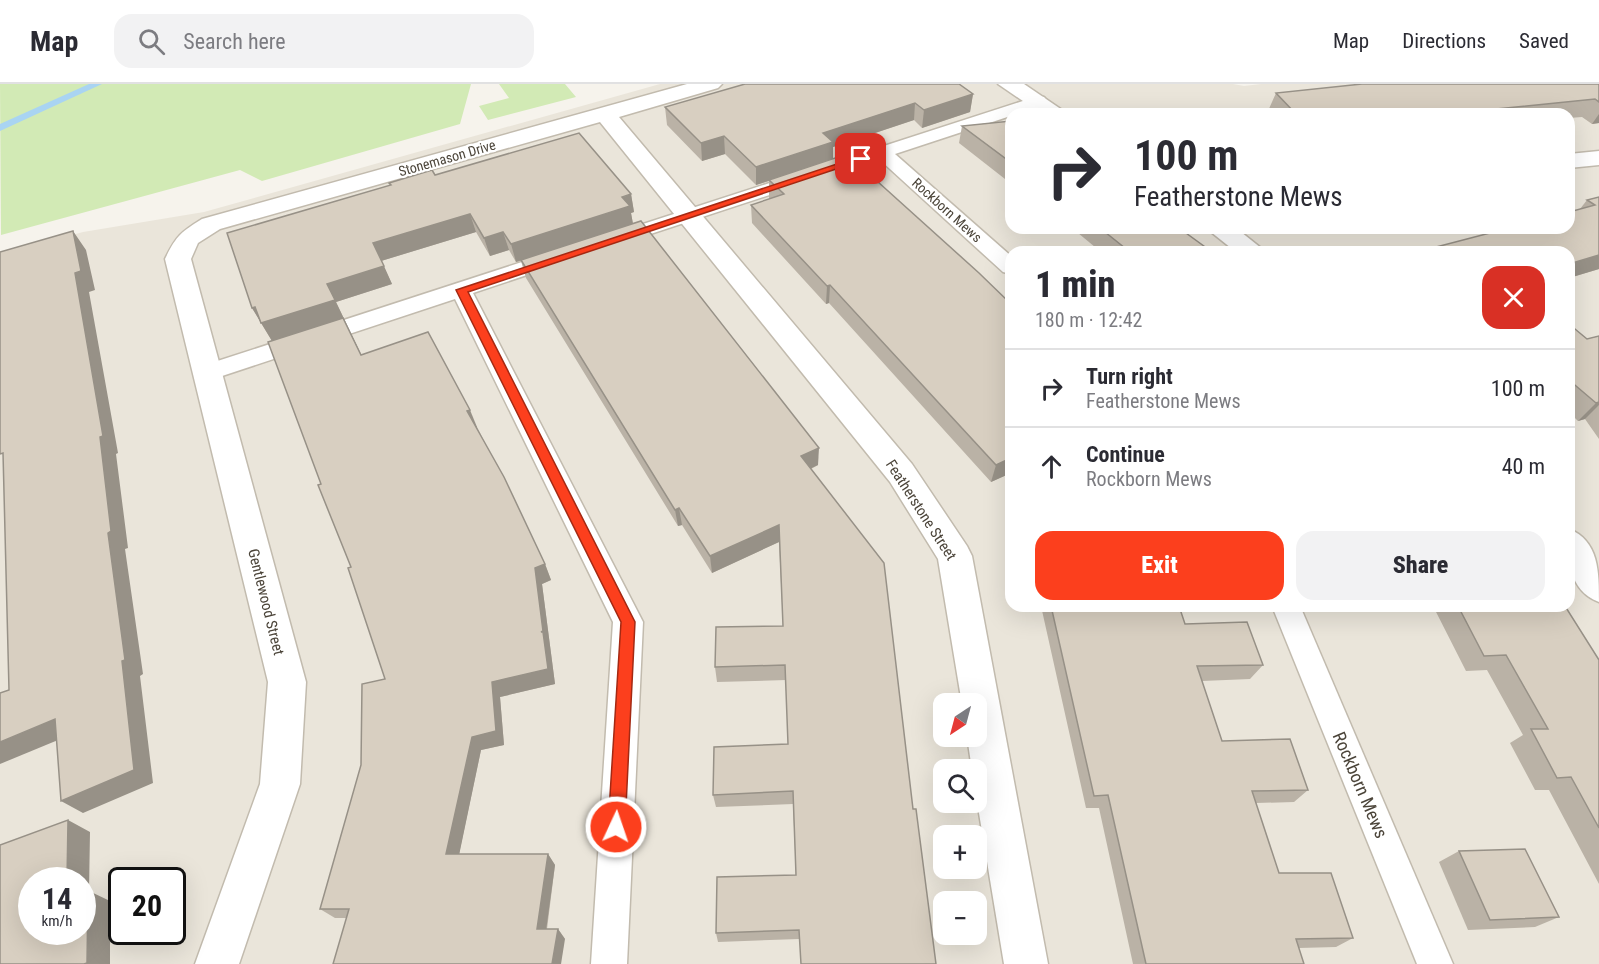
<!DOCTYPE html>
<meta charset="utf-8">
<style>
:root{--surface:#fff;--page:#f2f2f3;--text:#2b2b33;--muted:#7c7c81;--line:#e1e1e2;--accent:#fc3f1d}
body{margin:0;font-family:"Roboto Condensed",sans-serif;background:var(--page);color:var(--text);height:100vh;display:flex;flex-direction:column;font-size:22px;white-space:nowrap}
*{box-sizing:border-box;margin:0}
p{font-size:20px;color:var(--muted)}
.icon{flex:none;width:33px;height:33px;fill:none;stroke:currentColor;stroke-width:2;stroke-linecap:round;stroke-linejoin:round}
.map{position:relative;flex:1;overflow:hidden}
.drawer{position:absolute;left:1005px;top:162px;width:570px;height:366px;display:flex;flex-direction:column;background:var(--surface);border-radius:18px;box-shadow:0 6px 24px #0002}
.drawer>*{flex:none}
.top-card{position:absolute;left:1005px;top:24px;width:570px;height:126px;border-radius:18px;box-shadow:0 6px 24px #0002;background:#fff;color:var(--text);overflow:hidden}
.needle{width:39px;rotate:216deg}
.controls{position:absolute;left:933px;top:609px;display:grid;gap:12px}
.controls a{display:grid;place-items:center;width:54px;height:54px;border-radius:12px;background:var(--surface);box-shadow:0 6px 24px #0002;font-size:30px}
.speed{position:absolute;left:18px;top:783px;display:flex;gap:12px;font-size:30px;font-weight:700;text-align:center}
.speed>*{display:grid;place-content:center;width:78px;height:78px;border-radius:50%;background:var(--surface);box-shadow:0 6px 24px #0002;line-height:1}
.speed small{font-size:15px;font-weight:400}
.speed .limit{border:3px solid #111;border-radius:9px;background:#fff;color:#111}
.pin{position:absolute;display:grid;place-items:center;width:51px;height:51px;color:#fff;margin:-26px;border-radius:12px;box-shadow:0 3px 9px #0006}
.me{position:absolute;width:66px;margin:-33px;rotate:3deg;stroke-linejoin:round;filter:drop-shadow(0 0 4px #0008)}
.turn{display:flex;align-items:center;gap:21px;height:126px;padding:0 30px;font-size:27px}
.turn .icon{width:78px;height:78px;stroke-width:2.5}
.turn b{display:block;font-size:42px;line-height:51px}
.round{display:grid;place-items:center;flex:none;width:63px;height:63px;border-radius:18px;background:var(--page)}
.overview{display:flex;align-items:center;justify-content:space-between;height:102px;padding:0 30px}
h1{font-size:36px;font-weight:800;line-height:45px}
.button{display:flex;gap:12px;margin-top:auto;padding:12px 30px}
.button a{flex:1;height:69px;border-radius:18px;background:var(--accent);color:#fff;font-size:24px;font-weight:800;line-height:69px;text-align:center}
.button a+a{background:var(--page);color:var(--text)}
ul{padding:0;list-style:none}
li{display:flex;align-items:center;gap:18px;height:78px;padding:0 30px;border-top:2px solid var(--line)}
li div{flex:1}
li b{display:block;font-size:22px}
li em{font-style:normal}
header{display:flex;align-items:center;gap:36px;box-sizing:border-box;height:84px;padding:0 30px;background:var(--surface);border-bottom:2px solid var(--line)}
header strong{font-size:28px}
nav{display:flex;gap:33px;margin-inline-start:auto;font-size:21px}
.search{width:420px;height:54px;background:var(--page);display:flex;align-items:center;gap:15px;box-sizing:border-box;padding:0 21px;border-radius:18px;color:var(--muted);font-size:22px}
.map>svg:first-child{display:block}
.residential{fill:#eae5da;fill-rule:evenodd}
.green{fill:#d2eab5}
.lines{fill:none;stroke-linecap:round;stroke-linejoin:round}
.stream{fill:#a9d4f2;fill-rule:evenodd}
.service-casing{stroke:#c2bbae;stroke-width:3}
.minor-casing{stroke:#c2bbae;stroke-width:3}
.service{fill:#fff;fill-rule:evenodd}
.minor{fill:#fff;fill-rule:evenodd}
.wall{fill:#bab2a6}
.shaded-wall{fill:#979187}
.building{fill:#d8cfc1;stroke:#979187;stroke-width:1.5}
.route{fill:#fc3f1d;stroke:#a42913;stroke-width:1.5}
.labels{text-anchor:middle;stroke-width:4.5;stroke-linejoin:round;paint-order:stroke}
.far-street-label{font-size:14px;fill:#4b4439;stroke:#fff}
.street-label{font-size:15px;fill:#4b4439;stroke:#fff}
.near-street-label{font-size:18px;fill:#4b4439;stroke:#fff}
</style>
<header>
<strong>Map</strong>
<div class="search"><svg class="icon" aria-label="search" viewBox="0 0 24 24"><circle cx="10" cy="10" r="6"/><path d="M15 15l6 6"/></svg>Search here</div>
<nav><a>Map</a><a>Directions</a><a>Saved</a></nav>
</header>
<div class="map">
<svg width="1599" height="880" viewBox="0 0 1599 880">
<rect width="100%" height="100%" fill="#f6f3ec"/>
<path class="residential" d="M660 0H1233L1244 2 1261 0H1599V880H0V171L83 148 204 128ZM1011 30H1569V144H1011ZM1011 168H1569V522H1011ZM944 620H976V652H944ZM944 686H976V718H944ZM944 752H976V784H944ZM32 796H82V848H32ZM122 796H172V848H122ZM944 818H976V850H944Z"/>
<g class="green">
<polygon points="0,0 471,0 460,40 262,97 240,86 1,151"/>
<polygon points="499,0 565,0 576,13 488,36 479,22 509,14"/>
</g>
<g class="lines">
<polygon class="stream" points="89,0 102,0 0,47 0,40"/>
<defs>
<g id="service">
<polygon points="1038,12 1044,13 1047,17 1044,21 895,70 1011,172 1011,190 1003,188 879,75 620,160 606,160 603,156 606,152"/>
<polygon points="559,166 566,168 570,173 566,178 473,209 643,538 627,880 591,880 613,538 455,215 207,297 199,295 195,289 199,283"/>
<polygon points="1272,522 1300,522 1453,880 1417,880"/>
</g>
<g id="minor">
<path d="M687 0H722L718 4 619 33 912 380 967 462 972 472 1048 880H1004L976 711V686H972L967 652H976V620H962L938 475 890 398 600 38 220 145 198 159 191 175 306 598 300 700 239 880H195L260 700 268 598 165 175C176 152 181 148 202 135Z"/>
<polygon points="998,0 1024,0 1068,30 1042,30"/>
<polygon points="1599,67 1599,81 1569,84 1569,70"/>
<polygon points="1206,144 1236,144 1266,168 1236,168"/>
<path d="M1569 445C1599 457 1599 488 1599 518 1567 506 1569 474 1569 445Z"/>
</g>
</defs>
<use href="#service" class="service-casing"/>
<use href="#minor" class="minor-casing"/>
<use href="#service" class="service"/>
<use href="#minor" class="minor"/>
</g>
<g class="wall">
<polygon points="1599,0 1599,39 1592,40 1582,33 1569,34 1569,30 1271,30 1268,27 1276,9"/>
<polygon points="973,10 970,28 922,44 914,36 833,63 833,75 1011,389 991,398 829,219 826,220 752,139 751,121 770,115 769,114 769,97 756,101 725,70 702,77 667,41 665,23"/>
<polygon points="1011,37 1011,94 1010,93 1005,95 959,59 962,42"/>
<polygon points="435,91 631,110 634,128 631,129 633,140 818,381 811,385 799,855 718,858 716,849 796,791 793,720 716,723 713,711 788,660 786,596 717,598 715,583 783,542 779,458 712,489 682,441 678,442 526,194 521,177 516,178 509,166 490,172 476,148 381,177 392,200 336,218 361,271 477,343 545,480 551,496 542,500 555,600 500,613 504,661 481,666 459,770 548,770 555,781 547,845 558,845 565,855 346,834 335,834 320,825 361,681 385,595 351,483 272,257 252,224"/>
<polygon points="1599,113 1599,185 1569,194 1569,168 1580,125 1587,116"/>
<polygon points="1072,144 1179,144 1212,168 1101,168"/>
<polygon points="1569,240 1587,255 1599,252 1599,355 1585,335 1578,337 1569,328"/>
<polygon points="1041,522 1179,522 1185,540 1263,581 1250,595 1202,597 1222,657 1308,706 1294,718 1256,719 1279,789 1353,854 1336,863 1299,864 1304,880 1133,880 1099,724 1086,724"/>
<polygon points="1433,522 1565,522 1599,576 1599,800 1549,706 1535,706 1510,659 1523,651 1487,586 1466,587"/>
<polygon points="1459,767 1559,833 1535,843 1468,846 1439,778"/>
</g>
<g class="shaded-wall">
<polygon points="973,10 970,28 922,44 924,26"/>
<polygon points="915,19 914,36 833,63 833,76 756,101 756,83 823,49"/>
<polygon points="1599,30 1599,39 1592,40"/>
<polygon points="724,52 725,70 702,77 701,59"/>
<polygon points="1011,76 1011,88 1010,93 1005,95 1009,77"/>
<polygon points="631,110 634,128 631,129 633,140 516,178 511,160"/>
<polygon points="470,130 476,148 381,177 373,159"/>
<polygon points="73,147 86,166 95,206 89,208 118,369 116,370 128,464 125,465 143,590 140,592 153,699 83,729 61,717 108,449 75,189"/>
<polygon points="503,148 509,166 490,172 484,154"/>
<polygon points="1599,171 1599,185 1569,194 1569,180"/>
<polygon points="384,182 392,200 336,218 370,289 272,257 252,224 327,200"/>
<polygon points="830,201 829,219 826,220 827,202"/>
<polygon points="1599,318 1599,321 1585,335 1578,337 1596,319"/>
<polygon points="470,326 477,343 475,344 467,327"/>
<polygon points="819,364 818,381 801,389 801,372"/>
<polygon points="1011,374 1011,389 991,398 996,381"/>
<polygon points="679,424 682,441 678,442 675,426"/>
<polygon points="779,441 779,458 712,489 710,472"/>
<polygon points="545,480 551,496 542,500 555,600 500,613 504,661 481,666 457,781 446,770 472,653 492,598 541,548 535,484"/>
<polygon points="55,635 75,649 0,680 0,658"/>
<polygon points="68,736 90,748 89,807 110,817 110,880 84,880 82,796 67,796"/>
<polygon points="548,770 555,781 545,854 537,845"/>
<polygon points="558,845 565,855 561,880 552,880"/>
</g>
<g class="building">
<polygon points="745,0 959,0 973,10 924,26 915,19 823,49 833,58 756,83 724,52 701,59 665,23"/>
<polygon points="1362,0 1599,0 1599,18 1595,15 1446,30 1296,30 1276,9"/>
<polygon points="1011,37 1011,76 1009,77 962,42"/>
<polygon points="579,49 631,110 622,113 630,122 511,160 503,148 484,154 470,130 373,159 384,182 327,200 335,216 261,239 255,223 252,224 227,149 391,101 389,99 432,86 435,91"/>
<polygon points="847,70 979,189 1011,220 1011,374 996,381 830,201 827,202 751,121 784,110 769,96"/>
<polygon points="1599,113 1599,171 1569,180 1569,168 1417,168 1509,144 1569,144 1569,128 1595,121 1587,116"/>
<polygon points="641,137 819,364 801,372 884,479 913,725 916,725 936,880 801,880 799,846 716,849 717,793 796,791 793,707 713,711 714,663 788,660 785,581 715,583 716,543 783,542 779,441 710,472 679,424 675,426 521,176"/>
<polygon points="1100,144 1179,144 1212,168 1130,168"/>
<polygon points="73,147 81,187 75,189 103,352 100,353 111,447 108,449 125,576 122,577 134,686 61,717 55,635 0,658 0,609 9,606 3,369 0,370 0,168"/>
<polygon points="343,234 361,271 428,248 470,326 467,327 504,393 545,480 535,484 543,547 541,548 543,548 548,585 492,598 496,647 472,653 446,770 548,770 537,845 558,845 552,880 333,880 349,825 320,825 361,681 362,600 385,595 348,484 351,483 318,401 321,400 268,258"/>
<polygon points="1569,240 1587,255 1599,252 1599,318 1596,319 1569,296"/>
<polygon points="1051,522 1179,522 1185,540 1247,538 1263,581 1197,582 1222,657 1290,655 1308,706 1252,707 1279,789 1331,789 1353,854 1296,855 1304,880 1146,880 1108,711 1094,712"/>
<polygon points="1458,522 1565,522 1599,576 1599,744 1571,693 1557,694 1531,645 1548,645 1506,571 1484,572"/>
<polygon points="68,736 67,796 32,796 32,848 82,848 82,809 88,807 87,879 84,880 0,880 0,761"/>
<polygon points="1525,765 1559,833 1490,836 1459,767"/>
</g>
<polygon class="route" points="858,73 866,75 468,208 635,538 625,743 622,749 616,752 610,749 608,743 621,538 456,206"/>
<g class="labels">
<g class="far-street-label">
<text transform="translate(447 74) rotate(-16)" y="5">Stonemason Drive</text>
<text transform="translate(947 126) rotate(42)" y="5">Rockborn Mews</text>
</g>
<g class="street-label">
<text transform="translate(921 426) rotate(57)" y="5">Featherstone Street</text>
<text transform="translate(266 518) rotate(76)" y="5">Gentlewood Street</text>
</g>
<g class="near-street-label">
<text transform="translate(1360 701) rotate(67)" y="6">Rockborn Mews</text>
</g>
</g>
</svg>
<div class="controls">
<a><svg class="needle" viewBox="-14 -14 28 28"><path d="M0-13l5 13h-10z" fill="#e53935"/><path d="M0 13l5-13h-10z" fill="#7c7c81"/></svg></a>
<a><svg class="icon" aria-label="search" viewBox="0 0 24 24"><circle cx="10" cy="10" r="6"/><path d="M15 15l6 6"/></svg></a>
<a>+</a>
<a>−</a>
</div>
<div class="speed"><div>14<small>km/h</small></div><div class="limit">20</div></div>
<div class="pin" style="left:861px;top:75px;background:#d93025"><svg class="icon" aria-label="arrive" viewBox="0 0 24 24"><path d="M6 21V4h12l-3 4 3 4H6"/></svg></div>
<svg class="me" style="left:616px;top:743px" viewBox="-20 -20 40 40"><circle r="17" fill="#fc3f1d" stroke="#fff" stroke-width="3"/><path d="M0-11L8 9 0 5-8 9z" fill="#fff"/></svg>
<div class="top-card">
<div class="turn"><svg class="icon" aria-label="right" viewBox="0 0 24 24"><path d="M7 20v-9h11M14 6l5 5-5 5"/></svg><div><b>100 m</b>Featherstone Mews</div></div>
</div>
<section class="drawer">
<div class="overview"><div><h1>1 min</h1><p>180 m · 12:42</p></div><a class="round" style="background:#d93025;color:#fff"><svg class="icon" aria-label="close" viewBox="0 0 24 24"><path d="M6 6l12 12M18 6L6 18"/></svg></a></div>
<ul>
<li><svg class="icon" aria-label="right" viewBox="0 0 24 24"><path d="M7 20v-9h11M14 6l5 5-5 5"/></svg><div><b>Turn right</b><p>Featherstone Mews</p></div><em>100 m</em></li>
<li><svg class="icon" aria-label="ahead" viewBox="0 0 24 24"><path d="M12 20V5M6 11l6-6 6 6"/></svg><div><b>Continue</b><p>Rockborn Mews</p></div><em>40 m</em></li>
</ul>
<div class="button"><a>Exit</a><a>Share</a></div>
</section>
</div>
